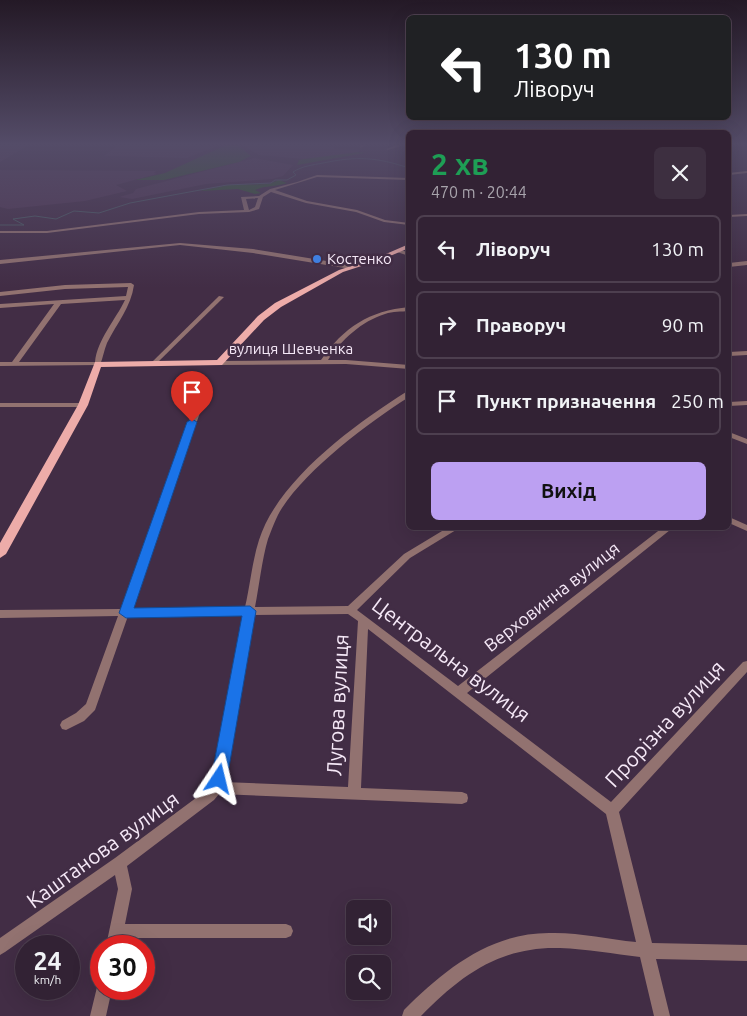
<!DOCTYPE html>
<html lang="uk">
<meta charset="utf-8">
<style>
:root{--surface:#322234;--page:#3d2f40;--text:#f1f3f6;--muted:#a8a4ac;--line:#4d3f4f;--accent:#bca0f2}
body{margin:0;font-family:Ubuntu,sans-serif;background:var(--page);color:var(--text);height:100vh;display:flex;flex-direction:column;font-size:19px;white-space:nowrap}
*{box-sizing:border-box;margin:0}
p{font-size:16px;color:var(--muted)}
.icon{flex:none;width:28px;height:28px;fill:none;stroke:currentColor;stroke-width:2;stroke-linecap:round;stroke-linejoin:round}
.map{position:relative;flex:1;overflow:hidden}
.side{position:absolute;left:406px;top:130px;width:325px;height:400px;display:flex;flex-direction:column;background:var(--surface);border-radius:8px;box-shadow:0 5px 20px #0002,0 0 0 1px var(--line)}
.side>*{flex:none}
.guide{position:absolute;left:406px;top:15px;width:325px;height:105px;border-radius:8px;box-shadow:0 5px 20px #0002,0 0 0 1px var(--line);background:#202124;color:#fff;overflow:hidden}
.tools{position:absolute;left:346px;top:900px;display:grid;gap:10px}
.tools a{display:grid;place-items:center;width:45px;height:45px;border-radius:8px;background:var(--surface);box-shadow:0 5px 20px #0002,0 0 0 1px var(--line);font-size:25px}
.speed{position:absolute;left:15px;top:935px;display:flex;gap:10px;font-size:25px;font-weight:700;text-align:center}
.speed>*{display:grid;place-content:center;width:65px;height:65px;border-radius:50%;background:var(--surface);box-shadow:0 5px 20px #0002,0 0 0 1px var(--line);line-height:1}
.speed small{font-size:12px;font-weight:400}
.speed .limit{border:8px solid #d22;background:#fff;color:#111}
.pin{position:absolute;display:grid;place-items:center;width:42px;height:42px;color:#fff;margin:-51px -21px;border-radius:50% 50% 50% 0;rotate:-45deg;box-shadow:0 0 5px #0007}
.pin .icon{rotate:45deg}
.me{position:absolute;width:55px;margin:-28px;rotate:10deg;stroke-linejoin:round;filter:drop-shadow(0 0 4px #0008)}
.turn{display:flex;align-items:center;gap:18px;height:105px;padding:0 25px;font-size:22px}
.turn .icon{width:65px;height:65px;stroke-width:2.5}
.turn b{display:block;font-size:35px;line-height:42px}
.round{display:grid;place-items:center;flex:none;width:52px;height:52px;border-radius:8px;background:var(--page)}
.headline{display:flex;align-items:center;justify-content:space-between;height:85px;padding:0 25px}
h1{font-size:30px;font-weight:600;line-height:38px;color:#1e9e55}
.action{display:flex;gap:10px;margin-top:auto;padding:10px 25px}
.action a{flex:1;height:58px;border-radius:8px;background:var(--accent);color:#111;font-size:20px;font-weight:600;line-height:58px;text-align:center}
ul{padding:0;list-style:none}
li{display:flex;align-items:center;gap:15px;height:68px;margin:0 10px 8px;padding:0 15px;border:2px solid var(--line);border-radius:8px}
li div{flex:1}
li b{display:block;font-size:19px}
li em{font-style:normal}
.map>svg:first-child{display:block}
.built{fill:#4f3652}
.green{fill:#2f572c}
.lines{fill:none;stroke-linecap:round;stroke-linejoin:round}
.stream{stroke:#4a5c63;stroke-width:1}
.minor{fill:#927270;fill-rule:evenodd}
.major{fill:#edaca9;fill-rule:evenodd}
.route{fill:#1a73e8;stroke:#114b97}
.shop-dot{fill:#3f7fe0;stroke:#422d45;stroke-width:2}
.labels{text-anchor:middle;stroke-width:5;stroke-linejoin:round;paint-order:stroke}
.far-poi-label{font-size:15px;fill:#f5e8f7;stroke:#422d45;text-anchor:start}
.far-street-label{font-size:15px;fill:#f5e8f7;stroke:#422d45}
.street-label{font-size:18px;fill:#f5e8f7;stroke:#422d45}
.near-street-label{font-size:21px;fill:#f5e8f7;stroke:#422d45}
</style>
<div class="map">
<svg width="747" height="1016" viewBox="0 0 747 1016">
<rect width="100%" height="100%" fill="#422d45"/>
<g class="built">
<polygon points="0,145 29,145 0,162"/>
<polygon points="118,145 191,145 217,146 187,158 104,156"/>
<polygon points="242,145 327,145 337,149 361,150 354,154 304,159 259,155"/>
<polygon points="254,158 293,165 283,176 272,179 206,184 132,199 119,197 133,193 136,189"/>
<polygon points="0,170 156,171 154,173 157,174 116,185 127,191 85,201 8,209 0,207"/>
</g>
<g class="green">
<polygon points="226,145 237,145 251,156 239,162 164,180 135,180 165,173"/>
<polygon points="358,152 365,153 297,165 299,160 304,159"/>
<path d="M279 180 287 183C276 187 266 185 255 190L261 193 255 194 238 189 200 191 229 185 269 184Z"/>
</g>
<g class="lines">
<path class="stream" d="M0 225H24L13 219 35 216 56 219 74 211 99 213 130 203 227 185 271 183 275 180H287L296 175 293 172C302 166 313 165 323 163 357 156 376 157 409 168"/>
<g class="minor">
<polygon points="361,145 366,145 360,148"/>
<polygon points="397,145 404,145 388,150 386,149"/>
<polygon points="747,171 747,173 729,175 729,173"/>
<path d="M317 175 409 178V180L317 177 275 190 307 201 357 210 385 220 409 223V225L384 222 356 212 306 203 271 192 263 197 259 209 249 212 199 214 47 233H0V231H47L199 212 244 210 241 197 259 196 270 189 297 182ZM258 198 255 207 249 210 246 199Z"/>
<polygon points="747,214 747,216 729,217 729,215"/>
<polygon points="180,243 253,249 351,265 354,267 351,269 253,253 180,245 0,264 0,260"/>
<polygon points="399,249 409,253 409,256 397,252 396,251"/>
<polygon points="747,261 747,265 729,267 729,263"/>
<path d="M131 283 134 285C131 307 117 323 107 343 104 350 103 358 100 365L0 366V362H12L54 304 0 308V304L126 296 128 287 65 289 0 296V292L65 285ZM125 300C116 319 97 340 95 362H19L61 304Z"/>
<polygon points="219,296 224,297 155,365 151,365 151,363"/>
<path d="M409 307V311C401 312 393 311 385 314 362 321 341 340 328 360H346L409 365V369L346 364 219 365 216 363 219 361 321 360C344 327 369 311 409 307Z"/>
<polygon points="747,351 747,355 729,356 729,352"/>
<path d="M406 392H409V397C368 423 308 468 282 508 276 517 272 529 268 539 262 559 259 587 255 607L348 606 404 554 447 528H457L456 530 410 558 357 610 458 686 662 528H671L670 530 467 693 611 802 743 662 747 661V672L619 812 652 943 747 945V961L656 959 670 1016H654L640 957C614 954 587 949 560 948 501 946 461 975 421 1016H402L404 1010C444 970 490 933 549 933 578 932 607 939 636 942L606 814 368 629 361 788 462 792 467 794 468 798 467 802 462 804 219 794 214 800 127 866 132 889 125 924H286L291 926 293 931 291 936 286 938H122L120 946H106L118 889 115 875 5 952 0 955V938L115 858 204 792 210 785 244 615 128 616 95 710 84 721 66 730 62 729 60 725 62 721 76 713 86 704 118 616 0 618V610L121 609 194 407 198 405 202 407 131 609 245 607C250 586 252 562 259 540 278 480 354 425 406 392ZM348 614 358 621 348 787 223 782 254 615Z"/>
<polygon points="747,401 747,405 729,406 729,402"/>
<polygon points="0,403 83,403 87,405 83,407 0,407"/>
<polygon points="729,432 747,439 747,444 729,437"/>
<polygon points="729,517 747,525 747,531 729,523"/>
<polygon points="101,982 101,989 112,989 106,1016 90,1016 98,983"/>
</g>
<polygon class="major" points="409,244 409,248 383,259 343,272 281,307 264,320 222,365 101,367 88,405 6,554 0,558 0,543 78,405 95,362 217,360 258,316 275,303 339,270 379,257"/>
</g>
<linearGradient id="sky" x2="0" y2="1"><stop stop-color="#241926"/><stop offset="0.5" stop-color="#544c68"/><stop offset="1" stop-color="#544c68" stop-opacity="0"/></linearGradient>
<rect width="747" height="288" fill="url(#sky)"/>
<polygon class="route" points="192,419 197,422 134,608 250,606 256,611 227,779 225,784 219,786 213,784 211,779 242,616 126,618 119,613 187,422"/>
<circle class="shop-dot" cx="317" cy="259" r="5"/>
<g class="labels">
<g class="far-poi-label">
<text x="327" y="264">Костенко</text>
</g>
<g class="far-street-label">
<text x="291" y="354">вулиця Шевченка</text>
</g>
<g class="street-label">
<text transform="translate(552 597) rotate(-38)" y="6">Верховинна вулиця</text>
</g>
<g class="near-street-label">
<text transform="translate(451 660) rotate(37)" y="7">Центральна вулиця</text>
<text transform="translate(338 705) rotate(-87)" y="7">Лугова вулиця</text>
<text transform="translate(665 724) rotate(-47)" y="7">Прорізна вулиця</text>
<text transform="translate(103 850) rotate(-36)" y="7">Каштанова вулиця</text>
</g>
</g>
</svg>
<div class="tools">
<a><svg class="icon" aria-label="sound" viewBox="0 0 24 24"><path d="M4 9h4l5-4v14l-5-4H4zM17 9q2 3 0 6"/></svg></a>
<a><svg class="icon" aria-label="search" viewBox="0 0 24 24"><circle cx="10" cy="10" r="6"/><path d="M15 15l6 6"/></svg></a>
</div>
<div class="speed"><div>24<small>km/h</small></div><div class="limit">30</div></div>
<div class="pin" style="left:192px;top:422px;background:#d93025"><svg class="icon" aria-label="arrive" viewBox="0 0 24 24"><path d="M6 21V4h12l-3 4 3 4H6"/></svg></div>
<svg class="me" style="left:219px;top:779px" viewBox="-20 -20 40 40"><path d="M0-17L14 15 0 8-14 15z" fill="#1a73e8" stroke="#fff" stroke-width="4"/></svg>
<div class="guide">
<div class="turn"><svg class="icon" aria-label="left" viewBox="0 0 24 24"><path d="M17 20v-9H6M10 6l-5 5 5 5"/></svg><div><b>130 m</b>Ліворуч</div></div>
</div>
<section class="side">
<div class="headline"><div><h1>2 хв</h1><p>470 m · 20:44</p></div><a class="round"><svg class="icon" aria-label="close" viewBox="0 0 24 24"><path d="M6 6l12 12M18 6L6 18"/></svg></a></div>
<ul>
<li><svg class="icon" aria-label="left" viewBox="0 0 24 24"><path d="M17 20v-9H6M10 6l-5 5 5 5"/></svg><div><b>Ліворуч</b></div><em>130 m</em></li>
<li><svg class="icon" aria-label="right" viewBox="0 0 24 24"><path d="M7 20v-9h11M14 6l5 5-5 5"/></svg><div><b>Праворуч</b></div><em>90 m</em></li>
<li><svg class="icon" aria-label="arrive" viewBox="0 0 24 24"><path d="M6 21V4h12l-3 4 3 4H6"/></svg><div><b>Пункт призначення</b></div><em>250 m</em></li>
</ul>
<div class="action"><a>Вихід</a></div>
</section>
</div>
